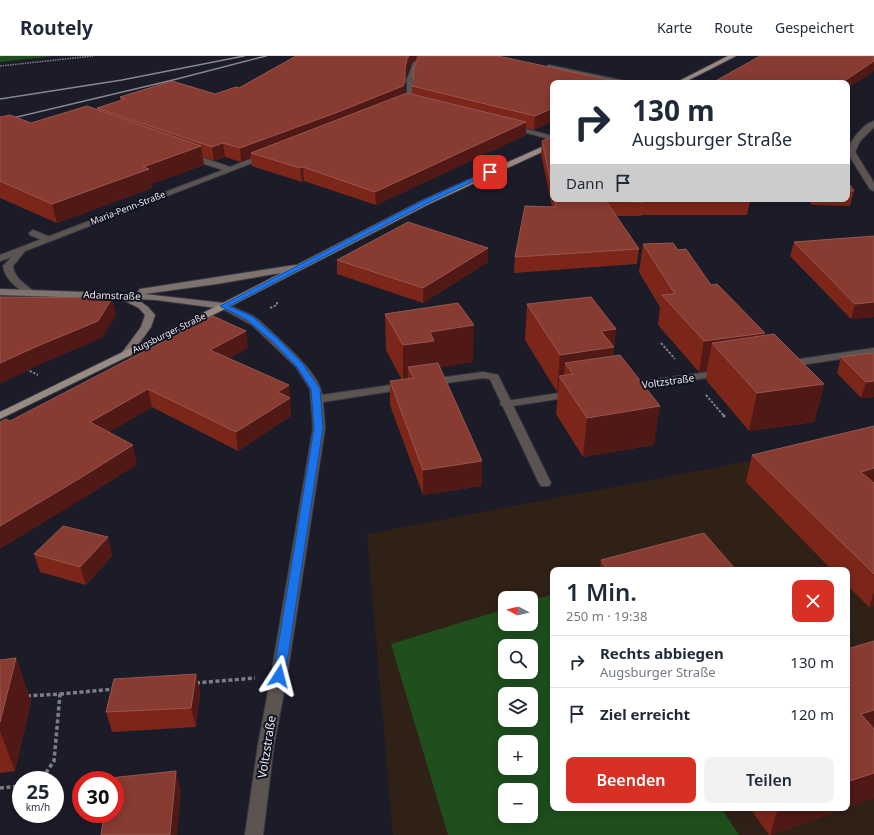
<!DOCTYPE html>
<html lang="de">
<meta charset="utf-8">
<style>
:root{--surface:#fff;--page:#f2f2f3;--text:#1f2937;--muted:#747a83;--line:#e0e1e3;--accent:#d93025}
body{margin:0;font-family:"Noto Sans",sans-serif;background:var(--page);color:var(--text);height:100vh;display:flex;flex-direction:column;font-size:15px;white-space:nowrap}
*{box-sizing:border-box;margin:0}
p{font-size:13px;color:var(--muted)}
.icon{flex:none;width:22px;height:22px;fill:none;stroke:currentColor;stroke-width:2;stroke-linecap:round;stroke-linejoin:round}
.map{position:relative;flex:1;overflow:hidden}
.details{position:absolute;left:550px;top:511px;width:300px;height:244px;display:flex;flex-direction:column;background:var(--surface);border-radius:8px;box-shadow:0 2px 10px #0003}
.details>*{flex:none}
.top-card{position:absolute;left:550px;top:24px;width:300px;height:122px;border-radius:8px;box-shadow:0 2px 10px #0003;background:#fff;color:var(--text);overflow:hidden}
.needle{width:26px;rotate:277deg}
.buttons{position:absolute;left:498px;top:535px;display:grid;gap:8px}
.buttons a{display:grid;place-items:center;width:40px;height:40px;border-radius:8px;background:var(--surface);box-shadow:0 2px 10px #0003;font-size:20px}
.speed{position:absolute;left:12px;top:715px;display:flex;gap:8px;font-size:20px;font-weight:700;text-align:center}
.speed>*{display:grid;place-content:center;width:52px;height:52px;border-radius:50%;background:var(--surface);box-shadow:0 2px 10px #0003;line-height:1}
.speed small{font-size:10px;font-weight:400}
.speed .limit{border:6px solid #d22;background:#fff;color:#111}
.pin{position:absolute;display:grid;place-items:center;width:34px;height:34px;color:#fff;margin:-17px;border-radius:8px;box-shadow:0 2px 6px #0006}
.me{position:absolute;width:44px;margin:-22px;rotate:9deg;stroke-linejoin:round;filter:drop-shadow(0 0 3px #0008)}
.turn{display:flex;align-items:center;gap:14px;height:84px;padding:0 16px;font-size:18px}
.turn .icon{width:52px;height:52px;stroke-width:2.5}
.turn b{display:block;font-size:28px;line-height:34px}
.then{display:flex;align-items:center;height:38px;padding:0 16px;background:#0003;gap:8px;font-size:15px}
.round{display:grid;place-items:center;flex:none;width:42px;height:42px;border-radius:8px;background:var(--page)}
.headline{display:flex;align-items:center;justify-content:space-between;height:68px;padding:0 16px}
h1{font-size:24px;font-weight:600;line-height:30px}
.action{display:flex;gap:8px;margin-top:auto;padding:8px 16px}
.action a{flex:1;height:46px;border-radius:8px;background:var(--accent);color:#fff;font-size:16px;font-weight:600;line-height:46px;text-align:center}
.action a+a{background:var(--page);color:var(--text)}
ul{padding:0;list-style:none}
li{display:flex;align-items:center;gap:12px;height:52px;padding:0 16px;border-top:1px solid var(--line)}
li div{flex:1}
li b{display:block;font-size:15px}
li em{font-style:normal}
header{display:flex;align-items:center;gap:24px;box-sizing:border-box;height:56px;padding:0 20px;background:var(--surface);border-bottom:1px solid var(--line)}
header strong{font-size:19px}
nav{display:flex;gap:22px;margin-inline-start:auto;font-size:14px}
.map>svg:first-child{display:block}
.education{fill:#302116;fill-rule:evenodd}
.green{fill:#1e4f1d;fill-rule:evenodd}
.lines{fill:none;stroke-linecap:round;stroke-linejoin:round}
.lane-casing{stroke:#383944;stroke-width:2}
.street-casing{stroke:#383944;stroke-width:2}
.secondary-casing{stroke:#383944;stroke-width:2}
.primary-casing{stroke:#383944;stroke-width:2}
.path-far3{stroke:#7c7d87;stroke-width:1.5;stroke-dasharray:1.5 1;stroke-linecap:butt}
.path-far2{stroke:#7c7d87;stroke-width:2;stroke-dasharray:2.5 1.5;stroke-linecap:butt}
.path-far1{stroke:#7c7d87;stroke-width:2.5;stroke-dasharray:3 2;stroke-linecap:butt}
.path{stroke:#7c7d87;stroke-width:3.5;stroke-dasharray:4 2.5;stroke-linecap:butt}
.lane{fill:#5b5451;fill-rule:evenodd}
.street{fill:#5b5451;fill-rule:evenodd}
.secondary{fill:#7e736e;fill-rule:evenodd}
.primary{fill:#998b84;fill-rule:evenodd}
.rail{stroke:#868790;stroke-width:1.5}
.wall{fill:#7c261a;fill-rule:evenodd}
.shaded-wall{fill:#501916}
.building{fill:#883b31;stroke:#96564f}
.route{fill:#1a73e8;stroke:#114b97}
.labels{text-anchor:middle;stroke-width:4;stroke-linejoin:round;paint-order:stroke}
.far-street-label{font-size:9px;fill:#e7e8f0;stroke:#12131f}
.street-label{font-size:10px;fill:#e7e8f0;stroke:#12131f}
.near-street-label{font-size:12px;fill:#e7e8f0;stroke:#12131f}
</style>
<header>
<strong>Routely</strong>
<nav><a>Karte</a><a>Route</a><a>Gespeichert</a></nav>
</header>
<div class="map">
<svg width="874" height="779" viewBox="0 0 874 779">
<rect width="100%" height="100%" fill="#1b1c28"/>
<path class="education" d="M874 374V779H393L367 478 760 403ZM553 514H847V752H553ZM505 542H531V568H505ZM505 590H531V616H505ZM505 638H531V664H505ZM505 686H531V712H505ZM505 734H531V760H505Z"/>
<g class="green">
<polygon points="0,0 55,0 0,6"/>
<path d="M553 538V752H721L739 779H448L391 588 505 553V568H531V545ZM505 590H531V616H505ZM505 638H531V664H505ZM505 686H531V712H505ZM505 734H531V760H505Z"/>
</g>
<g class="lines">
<defs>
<g id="lane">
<polygon points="549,9 625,25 628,27 616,27 547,12 547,10"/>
<polygon points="33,174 50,181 51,183 47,186 30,179 29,177"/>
<polygon points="874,292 874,298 787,311 782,308 787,305"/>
<polygon points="723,314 728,317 727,319 628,333 622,330 628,327"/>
<polygon points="573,335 577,336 579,338 577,340 506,351 502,350 500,348 502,346 506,345"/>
</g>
<g id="street">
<polygon points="416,5 419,7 412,27 413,39 408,46 397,49 397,47 404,44 407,39 407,23 413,7"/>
<path d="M874 65V71L860 85 855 96 874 127V135L870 133 847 96C851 84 862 69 874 65Z"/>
<polygon points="510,69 553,80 553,84 508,72 507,71"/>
<path d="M186 98H192L230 111 263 98H269L270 100 25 195 13 210C14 222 24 227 32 234L34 236 32 238H26C16 231 5 223 3 210L12 201 0 205V199L223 114 186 102Z"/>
<path d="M224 247 253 260 260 265C276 281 320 316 322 339L405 327 411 330 405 333 323 346 325 372 287 620 274 689 263 779H245L258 689 271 620 313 372 310 333 296 311 252 269 221 252 219 250Z"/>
<polygon points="483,316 498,319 499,321 551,427 549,430 541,430 539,427 490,323 483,322 431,329 426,326 431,323"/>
</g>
<polygon id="secondary" points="295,209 298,210 300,212 298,214 217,228 144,238 224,247 229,250 224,253 156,244 137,243 148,251 155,259 151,271 130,300 126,301 121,298 141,271 145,259 139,252 121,243 0,239 0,233 142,238 138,235 140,233"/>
<g id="primary">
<polygon points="728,0 736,0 683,27 675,27"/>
<polygon points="553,86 553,91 429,148 227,252 0,363 0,356 221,248 423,144"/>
</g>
</defs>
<use href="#lane" class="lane-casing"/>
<use href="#street" class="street-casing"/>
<use href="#secondary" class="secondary-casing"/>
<use href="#primary" class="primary-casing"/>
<polyline class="path-far3" points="0,10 93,0"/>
<g class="path-far2">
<polyline points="270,252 277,249 277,246"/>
<polyline points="661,287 675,303"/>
<polyline points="26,313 38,319"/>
<polyline points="706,339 724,360"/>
</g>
<polyline class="path-far1" points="723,359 725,361"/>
<g class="path">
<polyline points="196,627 255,622"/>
<polyline points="60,638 115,633"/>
<polyline points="27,640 60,638 54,705 41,724"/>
<polyline points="0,732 21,730"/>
</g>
<use href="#lane" class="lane"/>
<use href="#street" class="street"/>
<use href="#secondary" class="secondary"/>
<use href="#primary" class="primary"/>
<g class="rail">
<polyline points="0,43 122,24 244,0"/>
<polyline points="0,65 173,24 266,0"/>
</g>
</g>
<g class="wall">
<path d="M296 0H498L614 25V27H553V65L534 74 526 72V79L376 149 304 125 302 126 252 110 251 102 241 106 225 101 214 105 203 101 204 109 151 128 152 132 57 167 0 142V61L31 67 98 54 97 52 120 45V41L215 38 239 32ZM416 4 417 5 413 15 414 28 412 30V38H405V25L407 15 412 7Z"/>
<polygon points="553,80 553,143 749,143 750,145 747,159 641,159 641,160 616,160 639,193 637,208 514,217 515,201 552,151 541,98 542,85"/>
<polygon points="847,125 854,135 850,150 812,149 808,143 847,143"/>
<polygon points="874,180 874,261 851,263 790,200 794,186"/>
<polygon points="643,188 678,194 711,229 765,280 824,328 814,366 749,375 706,324 707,314 699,316 658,269 660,251 639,216"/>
<polygon points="488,192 488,206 423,247 337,218 337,204"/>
<polygon points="527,248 616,273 613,300 654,389 583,401 556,358 558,336 557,336 525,284"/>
<polygon points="385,258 473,306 440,311 482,405 482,430 423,439 390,349 390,325 402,324 386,294"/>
<polygon points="248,292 229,302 291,347 290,348 291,360 238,395 152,351 109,376 137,408 87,440 10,365"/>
<polygon points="874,297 874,341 861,342 837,317 841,301"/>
<polygon points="874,370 874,549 869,551 847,529 847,514 832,514 746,426 752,399"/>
<polygon points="108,481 112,500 86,529 40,516 34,498"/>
<polygon points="601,504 736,514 600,514"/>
<polygon points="16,602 31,646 15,715 0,717 0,604"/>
<polygon points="196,618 200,637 196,671 112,676 106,656"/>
<polygon points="750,752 846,752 770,779 769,779"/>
</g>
<g class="shaded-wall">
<polygon points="409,0 416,0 416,4 412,7 407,15 405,25 405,13 407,3"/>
<polygon points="874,5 874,15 847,33 847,27 841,27"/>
<polygon points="405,26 405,39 251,97 251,102 241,106 240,92"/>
<polygon points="553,52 553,65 534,74 535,60"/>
<polygon points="526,66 526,79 376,149 375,136"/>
<polygon points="223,87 225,101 214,105 212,91"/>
<polygon points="201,90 204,109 151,128 152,132 57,167 52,148 143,111"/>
<polygon points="303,111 304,125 302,126 300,112"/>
<polygon points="488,192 488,206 423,247 423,232"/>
<polygon points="112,242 116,259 102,282 45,306 0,328 0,307"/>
<polygon points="874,246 874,261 851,263 855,248"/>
<polygon points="474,269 473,306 434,312 414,322 408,311 408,325 403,326 403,289 430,276"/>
<polygon points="616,273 610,329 573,318 565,307 564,327 559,320 558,336 557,336 560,299 601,275"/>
<polygon points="246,275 248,292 213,311 210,294"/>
<polygon points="765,277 759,307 712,287 707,314 699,316 704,285"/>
<polygon points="874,325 874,341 861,342 866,326"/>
<polygon points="824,328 814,366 749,375 757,337"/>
<polygon points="289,329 291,347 290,348 291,360 238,395 236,376 278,336"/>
<polygon points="148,333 152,351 94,385 90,366"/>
<polygon points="660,350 654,389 583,401 587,362"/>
<polygon points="133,389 137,408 87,440 0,493 0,470"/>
<polygon points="482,405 482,430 423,439 423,414"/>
<polygon points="874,412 874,438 861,416"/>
<polygon points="108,481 112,500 86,529 80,511"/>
<polygon points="874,535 874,549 869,551"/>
<polygon points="16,602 31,646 15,715 0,675 0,666"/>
<polygon points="196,618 200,637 196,671 191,652"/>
<polygon points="874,654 874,679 861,658"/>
<polygon points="176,715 181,735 177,779 171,779"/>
<polygon points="874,717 874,742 847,752 847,726"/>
<polygon points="778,752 846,752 770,779"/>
</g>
<g class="building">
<polygon points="296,0 409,0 407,3 405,13 405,26 403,30 338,56 240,92 223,87 212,91 97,52 125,43 120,41 172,25 215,38 236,31 239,32"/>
<polygon points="419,0 498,0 614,25 610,27 553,27 553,52 535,60 412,30 414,26 413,15"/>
<polygon points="760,0 874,0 874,5 841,27 712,27"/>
<polygon points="407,37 526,66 375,136 303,111 300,112 251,97"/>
<polygon points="87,50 201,90 143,111 149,113 52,148 0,125 0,61 10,59 31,67"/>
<polygon points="553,80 553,137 542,85"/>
<polygon points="847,125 854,135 847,135"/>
<polygon points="554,143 749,143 750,145 642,144 643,146 606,145 639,193 515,201 525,150 556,151"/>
<polygon points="408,166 488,192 423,232 337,204"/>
<polygon points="874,180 874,246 855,248 794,186"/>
<polygon points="673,187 678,194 686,193 711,229 717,228 765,277 704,285 662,239 675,238 643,188"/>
<polygon points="0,241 112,242 98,265 40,289 0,307"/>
<polygon points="591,241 616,273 601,275 614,291 560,299 527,248"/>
<polygon points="458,247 474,269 430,276 434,285 403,289 385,258"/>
<polygon points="213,260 246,275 210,294 289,329 278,336 290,342 236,376 148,333 90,366 133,389 82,421 0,470 0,366 6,363 10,365 135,300"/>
<polygon points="774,278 824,328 757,337 712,287"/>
<polygon points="874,297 874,325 866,326 841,301"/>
<polygon points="620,299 660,350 587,362 559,320 573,318 565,307"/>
<polygon points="438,307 482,405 423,414 390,325 414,322 408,311"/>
<polygon points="874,370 874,412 861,416 874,427 874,518 752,399"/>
<polygon points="63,470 108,481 80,511 34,498"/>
<polygon points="704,477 736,514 608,514 601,504"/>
<polygon points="874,585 874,654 861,658 874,673 874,717 847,726 847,593"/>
<polygon points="16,602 0,666 0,604"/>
<polygon points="196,618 191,652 106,656 114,623"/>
<polygon points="176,715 170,779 101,779 104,758 115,758 115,724 110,724 110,722"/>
</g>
<polygon class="route" points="488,115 493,116 428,147 229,250 252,260 277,282 303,308 320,333 323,372 285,620 283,623 279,624 275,623 273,620 314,372 311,333 297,311 272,285 247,264 220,250 424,144"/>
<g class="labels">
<g class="far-street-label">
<text transform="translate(128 152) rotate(-21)" y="3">Maria-Penn-Straße</text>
<text transform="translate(169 277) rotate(-26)" y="3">Augsburger Straße</text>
</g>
<g class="street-label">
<text transform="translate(112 239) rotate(2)" y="4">Adamstraße</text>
<text transform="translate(668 325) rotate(-8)" y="4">Voltzstraße</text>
</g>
<g class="near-street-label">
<text transform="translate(267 691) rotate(-81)" y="4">Voltzstraße</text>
</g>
</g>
</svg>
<div class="buttons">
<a><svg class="needle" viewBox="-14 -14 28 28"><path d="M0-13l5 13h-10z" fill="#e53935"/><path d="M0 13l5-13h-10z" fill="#747a83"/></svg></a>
<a><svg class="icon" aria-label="search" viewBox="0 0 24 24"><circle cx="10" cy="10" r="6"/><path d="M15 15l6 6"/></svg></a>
<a><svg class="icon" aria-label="layers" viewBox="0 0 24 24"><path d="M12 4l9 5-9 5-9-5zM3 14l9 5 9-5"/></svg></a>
<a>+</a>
<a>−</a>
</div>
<div class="speed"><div>25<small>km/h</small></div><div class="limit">30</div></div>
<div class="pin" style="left:490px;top:116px;background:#d93025"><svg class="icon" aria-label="arrive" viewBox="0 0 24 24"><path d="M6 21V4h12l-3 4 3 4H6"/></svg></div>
<svg class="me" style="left:279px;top:620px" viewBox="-20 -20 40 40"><path d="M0-17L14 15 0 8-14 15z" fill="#1a73e8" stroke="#fff" stroke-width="4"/></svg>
<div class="top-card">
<div class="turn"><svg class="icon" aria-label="right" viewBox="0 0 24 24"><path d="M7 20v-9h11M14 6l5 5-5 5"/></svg><div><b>130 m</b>Augsburger Straße</div></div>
<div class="then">Dann<svg class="icon" aria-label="arrive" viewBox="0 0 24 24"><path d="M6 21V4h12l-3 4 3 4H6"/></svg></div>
</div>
<section class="details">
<div class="headline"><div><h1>1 Min.</h1><p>250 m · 19:38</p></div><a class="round" style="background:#d93025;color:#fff"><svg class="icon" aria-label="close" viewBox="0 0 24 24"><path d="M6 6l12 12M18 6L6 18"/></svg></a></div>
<ul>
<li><svg class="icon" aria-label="right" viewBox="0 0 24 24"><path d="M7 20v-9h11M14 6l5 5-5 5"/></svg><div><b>Rechts abbiegen</b><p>Augsburger Straße</p></div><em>130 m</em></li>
<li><svg class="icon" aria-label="arrive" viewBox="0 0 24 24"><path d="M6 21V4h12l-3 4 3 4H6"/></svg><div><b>Ziel erreicht</b></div><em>120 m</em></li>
</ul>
<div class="action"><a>Beenden</a><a>Teilen</a></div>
</section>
</div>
